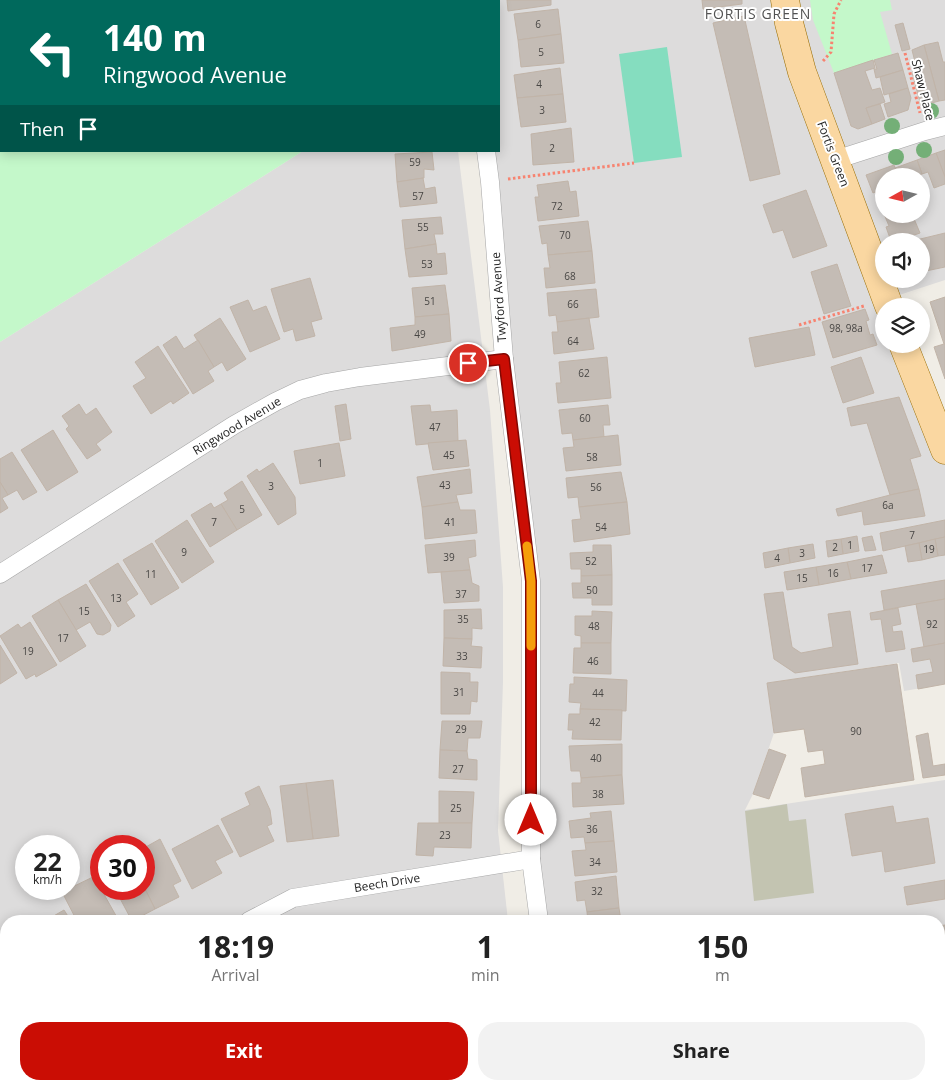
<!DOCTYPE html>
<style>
:root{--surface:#fff;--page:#f2f2f2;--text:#222;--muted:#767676;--accent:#ca0d04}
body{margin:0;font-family:"Open Sans",sans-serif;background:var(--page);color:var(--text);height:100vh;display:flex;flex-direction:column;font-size:19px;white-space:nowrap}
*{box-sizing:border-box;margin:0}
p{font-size:16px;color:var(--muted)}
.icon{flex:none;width:28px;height:28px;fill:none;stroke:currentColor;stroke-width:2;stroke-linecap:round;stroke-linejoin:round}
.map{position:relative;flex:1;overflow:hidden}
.panel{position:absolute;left:0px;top:915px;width:945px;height:175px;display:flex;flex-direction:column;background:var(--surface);border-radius:20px 20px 0 0;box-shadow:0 2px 12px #0003}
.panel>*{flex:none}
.guide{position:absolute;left:0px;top:0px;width:500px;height:152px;box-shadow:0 2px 12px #0003;background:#00695c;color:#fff;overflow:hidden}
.needle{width:32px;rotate:262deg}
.tools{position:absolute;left:875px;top:168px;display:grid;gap:10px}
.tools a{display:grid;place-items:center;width:55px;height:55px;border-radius:50%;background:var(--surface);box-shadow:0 2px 12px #0003;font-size:25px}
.speed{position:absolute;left:15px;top:835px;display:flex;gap:10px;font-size:25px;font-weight:700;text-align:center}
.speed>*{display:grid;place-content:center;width:65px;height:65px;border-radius:50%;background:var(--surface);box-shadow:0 2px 12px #0003;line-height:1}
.speed small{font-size:12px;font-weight:400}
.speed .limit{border:8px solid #d22;background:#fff;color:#111}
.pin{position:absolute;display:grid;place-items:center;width:42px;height:42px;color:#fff;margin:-21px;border:2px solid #fff;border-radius:50%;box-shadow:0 1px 5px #0007}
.me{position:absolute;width:55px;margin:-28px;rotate:0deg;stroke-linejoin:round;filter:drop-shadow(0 0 4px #0008)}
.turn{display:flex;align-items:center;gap:18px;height:105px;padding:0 20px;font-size:22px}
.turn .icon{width:65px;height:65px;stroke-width:2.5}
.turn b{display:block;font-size:35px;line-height:42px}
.then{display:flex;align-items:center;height:48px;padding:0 20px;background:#0003;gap:10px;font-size:19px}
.eta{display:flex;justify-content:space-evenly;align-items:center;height:85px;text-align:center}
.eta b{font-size:30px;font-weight:700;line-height:35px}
.button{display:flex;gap:10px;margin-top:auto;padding:10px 20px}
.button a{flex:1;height:58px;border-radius:20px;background:var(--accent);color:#fff;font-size:20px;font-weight:700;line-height:58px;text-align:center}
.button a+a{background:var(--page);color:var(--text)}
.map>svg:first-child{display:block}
.residential{fill:#dddcdc;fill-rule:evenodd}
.construction{fill:#c3c4b1}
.park{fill:#c4f8ca}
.pitch{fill:#85ddbf}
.building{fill:#c4bcb5;stroke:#c1b4a8}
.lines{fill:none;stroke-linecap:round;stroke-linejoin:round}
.street-casing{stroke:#a6a6a6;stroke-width:19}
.primary-casing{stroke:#976c03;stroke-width:29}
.path{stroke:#f78370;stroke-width:3;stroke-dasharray:2.5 2.5;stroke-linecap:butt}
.street{stroke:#fff;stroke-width:18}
.primary{stroke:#fad7a1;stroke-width:28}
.tree{fill:#74af77}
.route-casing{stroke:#830803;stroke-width:12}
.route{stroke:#ca0d04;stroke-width:9}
.slow{stroke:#f59e0b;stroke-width:9}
.labels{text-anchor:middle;stroke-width:4;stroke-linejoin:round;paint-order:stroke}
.number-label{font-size:10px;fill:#484644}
.street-label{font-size:12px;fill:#1f1f1f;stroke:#fff}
.neighbourhood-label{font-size:14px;letter-spacing:1px;fill:#525252;stroke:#fff}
</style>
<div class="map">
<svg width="945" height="1090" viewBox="0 0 945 1090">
<rect width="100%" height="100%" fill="#f0ede6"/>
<g class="residential">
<path d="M476 0H945V280L887 299 884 306V344H903L945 449V684L904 691 899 663 767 683 774 733 753 794 745 810 945 780V1090H566L565 1084H939V921H539L531 581 486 151H499V1ZM884 176H921V214H884ZM884 241H921V279H884Z"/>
<path d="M303 151H458L490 410 503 587V682L498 831 508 921H6V1084H539L541 1090H0V342ZM26 846H69V889H26ZM101 846H144V889H101Z"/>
</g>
<polygon class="construction" points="787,804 789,821 806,819 814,893 754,901 745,811"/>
<g class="park">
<polygon points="0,0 439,0 439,1 1,1 1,151 303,151 0,342"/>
<polygon points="810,0 890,0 892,10 880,12 892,54 834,73 813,20"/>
</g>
<polygon class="pitch" points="667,47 682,157 634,163 619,54"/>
<g class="building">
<polygon points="507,0 551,0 551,5 508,11"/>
<polygon points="702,0 742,0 742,4 703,9"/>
<polygon points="558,9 561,34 518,40 514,14"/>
<polygon points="744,16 780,174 750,181 713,23"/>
<polygon points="903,23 910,49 902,51 895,25"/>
<polygon points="561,34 564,63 521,67 518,40"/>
<polygon points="938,42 943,62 945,62 945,100 939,101 924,45"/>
<polygon points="924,45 939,101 921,106 912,72 917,70 912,50"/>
<polygon points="898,53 903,70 876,78 874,69 877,69 874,60"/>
<polygon points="873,60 875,68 865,71 872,90 880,88 885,102 866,108 872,124 858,129 851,126 834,73"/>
<polygon points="560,68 563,94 517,98 514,75"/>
<polygon points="903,70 908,88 884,95 880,77"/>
<polygon points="908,88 911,98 908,110 888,117 884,104 891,102 889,94"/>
<polygon points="563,94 566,122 521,127 517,98"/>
<polygon points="880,104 885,119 872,124 866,108"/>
<polygon points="571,128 574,162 533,165 531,134"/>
<polygon points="945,150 945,177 936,153"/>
<polygon points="432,152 434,170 424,169 424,178 397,182 395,154"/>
<polygon points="936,153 945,177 945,184 934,188 928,172 922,174 917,160"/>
<polygon points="917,160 922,174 915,176 898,176 895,168"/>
<polygon points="894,165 898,176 884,176 884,214 875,192 873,193 866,175"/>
<polygon points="423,178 425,189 435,187 437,203 400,207 397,182"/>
<polygon points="568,181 570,192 576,191 579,216 538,221 535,197 539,197 537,185"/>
<polygon points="806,190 827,246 793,258 783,230 773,233 763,205"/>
<polygon points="884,214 912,214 920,233 897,241 891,241 886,227 889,226"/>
<polygon points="441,217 443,234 434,234 436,244 405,249 402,220"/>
<polygon points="588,221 592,251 548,255 547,243 542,244 539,226"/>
<polygon points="945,233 945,267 921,272 921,241 912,241"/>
<polygon points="436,244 437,254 445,253 447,274 409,277 405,249"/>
<polygon points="592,251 595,283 546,288 544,268 550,268 548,255"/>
<polygon points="837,264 851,306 824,314 811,272"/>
<polygon points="310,278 322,319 311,322 315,336 296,341 293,329 284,332 271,289"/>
<polygon points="445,285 449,314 415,317 412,288"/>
<polygon points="596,289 599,317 557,322 556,315 549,316 547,293"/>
<polygon points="945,297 945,344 944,344 930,302"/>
<polygon points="248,300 253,311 266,306 280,339 250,352 230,307"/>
<polygon points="865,309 869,320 866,321 870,335 873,334 877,345 833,358 822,322"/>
<polygon points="449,314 451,341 392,351 390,328 415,325 415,317"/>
<polygon points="220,318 246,359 227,371 222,362 214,367 194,335"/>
<polygon points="589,318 594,349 554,354 552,332 558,332 557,322"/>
<polygon points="809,327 815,355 755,367 749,338"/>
<polygon points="176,336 184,349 198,340 214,367 208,371 214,381 193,394 163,345"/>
<polygon points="944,344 945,344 945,379 934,347"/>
<polygon points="158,346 189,393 173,404 171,401 151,414 133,386 146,378 135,362"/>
<polygon points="607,357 611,398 558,403 556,383 561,383 559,362"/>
<polygon points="861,357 874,393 843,403 831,367"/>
<polygon points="899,397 921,456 910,459 919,489 890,495 867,423 851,426 847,408"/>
<polygon points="79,404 86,415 96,408 112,432 96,444 101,450 87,459 66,429 69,426 62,416"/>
<polygon points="346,404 351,439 340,441 335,406"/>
<polygon points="430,405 431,412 457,410 458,441 416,445 411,406"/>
<polygon points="608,405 610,425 603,425 604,437 573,440 572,433 562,434 559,410"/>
<polygon points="53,430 78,472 47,491 21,450"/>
<polygon points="618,435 621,465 566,471 563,448 574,447 573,440"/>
<polygon points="466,440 469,466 433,470 428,443"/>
<polygon points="339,443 345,476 300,484 294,451"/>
<polygon points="12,452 37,492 23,500 17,490 8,495 0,482 0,459"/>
<polygon points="273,463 295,497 296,514 278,525 247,476 257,469 259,472"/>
<polygon points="470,469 472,493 456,495 458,502 422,507 417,477"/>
<polygon points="621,472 627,502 579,507 578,497 568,498 566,478"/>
<polygon points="242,481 262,515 237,530 221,504 228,500 224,493"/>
<polygon points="0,482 8,495 2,498 8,508 0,513"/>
<polygon points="919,489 925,516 864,525 862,511 838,516 836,509 890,495"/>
<polygon points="458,502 460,510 475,510 477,533 425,539 422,507"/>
<polygon points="627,502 630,534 574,542 572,520 581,519 579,507"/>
<polygon points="211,503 214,508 221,504 237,530 210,547 191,515"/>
<polygon points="187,520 214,562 182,583 155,541"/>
<polygon points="945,520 945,537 883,551 880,533"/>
<polygon points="857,536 859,551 843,554 841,539"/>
<polygon points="872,536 876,550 865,551 862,538"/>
<polygon points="945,537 945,555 938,556 935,539"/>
<polygon points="841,539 843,554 828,557 826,541"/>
<polygon points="935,539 938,556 922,560 919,543"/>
<polygon points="475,540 476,556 468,558 470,570 428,573 425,545"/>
<polygon points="152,543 179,588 151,605 123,560"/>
<polygon points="919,543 922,560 908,562 905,546"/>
<polygon points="813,544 815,558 790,563 788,548"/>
<polygon points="593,545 611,545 612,575 581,576 581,569 571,569 570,553 593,552"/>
<polygon points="788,548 790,563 765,568 763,553"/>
<polygon points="882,555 887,573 851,579 847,562"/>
<polygon points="847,562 851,579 819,585 816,567"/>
<polygon points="118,563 138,594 126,602 135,616 118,627 89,581"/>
<polygon points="816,567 819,585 787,590 784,572"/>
<polygon points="470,570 472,583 479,586 479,601 444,603 441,572"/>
<polygon points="612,575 612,605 592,605 592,598 573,598 572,583 581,583 581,576"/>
<polygon points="945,580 945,599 884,610 881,591"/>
<polygon points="86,584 111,625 110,631 103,635 97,634 90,622 76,630 58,600"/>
<polygon points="783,592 792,647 801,653 833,647 828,614 850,611 858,664 795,673 774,659 764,594"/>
<polygon points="945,599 945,643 924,647 916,604"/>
<polygon points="58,600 86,646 60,662 32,616"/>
<polygon points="898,608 901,624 892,626 893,632 902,631 905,649 886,652 881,619 871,620 870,613"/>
<polygon points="481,609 482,629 472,628 472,639 444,638 444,610"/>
<polygon points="592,611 612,612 611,643 581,643 581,636 575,635 575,616 592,616"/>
<polygon points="30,622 57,665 36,677 35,674 26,679 0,636 18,624 21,628"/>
<polygon points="444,638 472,639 471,646 482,647 481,668 443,666"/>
<polygon points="581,643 611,643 611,674 573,673 574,648 581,648"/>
<polygon points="945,643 945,684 918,689 916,675 933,672 930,659 913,662 911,649"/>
<polygon points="0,645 17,673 0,684"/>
<polygon points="897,664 914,780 805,797 801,768 825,764 823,750 808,752 804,729 774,733 767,683"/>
<polygon points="441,672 470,673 470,682 478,682 477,702 471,701 470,714 441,714"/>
<polygon points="574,677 627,680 626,711 580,709 581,703 569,702 570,684 574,684"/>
<polygon points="580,709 622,710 621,740 572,739 573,730 568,730 569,714 580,714"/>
<polygon points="442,721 482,721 480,738 468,738 467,751 440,750"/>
<polygon points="928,733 933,766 945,764 945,775 923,778 916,736"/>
<polygon points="622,744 622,775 581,778 580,771 571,771 569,746"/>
<polygon points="769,749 786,755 769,799 753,794"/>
<polygon points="440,750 467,751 468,759 477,760 477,780 439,778"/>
<polygon points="622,775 624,804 573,807 572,783 581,783 581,778"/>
<polygon points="333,780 339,836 313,839 306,783"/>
<polygon points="306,783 313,839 287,842 280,786"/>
<polygon points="259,786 270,810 272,824 267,826 274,841 240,857 221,819 250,805 245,793"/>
<polygon points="439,791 474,792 472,823 439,823"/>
<polygon points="893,806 896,823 928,818 935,863 885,872 882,851 852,856 845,814"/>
<polygon points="611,811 614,841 585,843 584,837 571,838 569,821 591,818 590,813"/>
<polygon points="418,823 472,823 471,848 434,847 433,856 416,855"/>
<polygon points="218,825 233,852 215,861 222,873 192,889 172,849"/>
<polygon points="160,839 181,881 173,885 179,897 155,909 144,887 144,848"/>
<polygon points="614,841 617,872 575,876 572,851 586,850 585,843"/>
<polygon points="95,876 101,889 119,921 77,921 62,892"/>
<polygon points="616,876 619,908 587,912 585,900 577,901 575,882"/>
<polygon points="945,880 945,899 907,905 904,887"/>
<polygon points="144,887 155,909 132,921 115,889 144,889"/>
<polygon points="619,908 621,921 588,921 587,912"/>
<polygon points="64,910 71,921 45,921"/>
<polygon points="945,925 945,943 939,944 939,926"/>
<polygon points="0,947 6,958 6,986 0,990"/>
<polygon points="945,1074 945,1090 925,1090 924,1084 939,1084 939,1080 941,1080 940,1075"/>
<polygon points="69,1084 110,1084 113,1090 67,1090 71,1088"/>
<polygon points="117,1084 149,1084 138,1090 120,1090"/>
<polygon points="480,1084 504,1084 505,1087 516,1085 517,1090 476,1090 474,1085"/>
<polygon points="608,1084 668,1084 671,1090 610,1090"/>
</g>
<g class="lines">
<defs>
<g id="street">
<polyline points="467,0 467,1"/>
<polyline points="486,151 490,182 504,359 531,581 531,859 539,921"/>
<polyline points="835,160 925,131 945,126"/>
<polyline points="0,574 234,425 275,402 300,390 326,383 360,377 504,359"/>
<polyline points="249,921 293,898 531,859"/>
<polyline points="0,1054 6,1051"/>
<polyline points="565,1084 566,1090"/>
</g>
<g id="primary">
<polyline points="785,0 789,23 802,72 889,306"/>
<polyline points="903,344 945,450"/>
</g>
</defs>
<use href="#street" class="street-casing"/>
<use href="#primary" class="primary-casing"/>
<g class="path">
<polyline points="905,53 920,113"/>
<polyline points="823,61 831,52 834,14 841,0"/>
<polyline points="508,179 634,163"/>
<polyline points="799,325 864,306"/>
</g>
<use href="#street" class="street"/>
<use href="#primary" class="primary"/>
</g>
<g class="tree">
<circle cx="931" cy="111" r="8"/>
<circle cx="892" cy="126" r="8"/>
<circle cx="924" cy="150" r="8"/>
<circle cx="896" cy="157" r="8"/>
</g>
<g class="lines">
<defs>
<polyline id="route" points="468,363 504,359 531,581 531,820"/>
</defs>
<use href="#route" class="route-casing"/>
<use href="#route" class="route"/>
<polyline class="slow" points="527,546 531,581 531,646"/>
</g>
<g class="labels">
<g class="number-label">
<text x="538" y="28">6</text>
<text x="541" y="56">5</text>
<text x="539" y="88">4</text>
<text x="542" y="114">3</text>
<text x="552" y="152">2</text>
<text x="415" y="166">59</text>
<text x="418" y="200">57</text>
<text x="557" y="210">72</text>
<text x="423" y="231">55</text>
<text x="565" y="239">70</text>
<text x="427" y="268">53</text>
<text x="570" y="280">68</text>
<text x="430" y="305">51</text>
<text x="573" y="308">66</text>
<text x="846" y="332">98, 98a</text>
<text x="420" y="338">49</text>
<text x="573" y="345">64</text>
<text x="584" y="377">62</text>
<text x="585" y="422">60</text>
<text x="435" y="431">47</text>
<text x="449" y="459">45</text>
<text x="592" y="461">58</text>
<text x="320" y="467">1</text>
<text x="445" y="489">43</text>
<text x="271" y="490">3</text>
<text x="596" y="491">56</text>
<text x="888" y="509">6a</text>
<text x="242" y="513">5</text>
<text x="214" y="526">7</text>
<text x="450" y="526">41</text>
<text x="601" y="531">54</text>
<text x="912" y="539">7</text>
<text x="850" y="549">1</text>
<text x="835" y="551">2</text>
<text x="929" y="553">19</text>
<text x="184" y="556">9</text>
<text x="802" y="557">3</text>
<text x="449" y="561">39</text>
<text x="777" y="562">4</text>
<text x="591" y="565">52</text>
<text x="867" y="572">17</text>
<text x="833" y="577">16</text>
<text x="151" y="578">11</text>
<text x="802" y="582">15</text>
<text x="592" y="594">50</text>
<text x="461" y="598">37</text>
<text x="116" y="602">13</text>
<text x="84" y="615">15</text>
<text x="463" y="623">35</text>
<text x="932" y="628">92</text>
<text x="594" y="630">48</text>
<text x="63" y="642">17</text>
<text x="28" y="655">19</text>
<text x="462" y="660">33</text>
<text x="593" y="665">46</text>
<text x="459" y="696">31</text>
<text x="598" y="697">44</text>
<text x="595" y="726">42</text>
<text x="461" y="733">29</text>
<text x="856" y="735">90</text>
<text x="596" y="762">40</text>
<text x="458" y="773">27</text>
<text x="598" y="798">38</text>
<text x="456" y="812">25</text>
<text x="592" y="833">36</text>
<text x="445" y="839">23</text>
<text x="595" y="866">34</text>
<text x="597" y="895">32</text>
</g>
<g class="street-label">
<text transform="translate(923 90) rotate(76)" y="4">Shaw Place</text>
<text transform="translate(833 154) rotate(69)" y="4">Fortis Green</text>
<text transform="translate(499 297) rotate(-94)" y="4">Twyford Avenue</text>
<text transform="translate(237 426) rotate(-31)" y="4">Ringwood Avenue</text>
<text transform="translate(387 883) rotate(-9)" y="4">Beech Drive</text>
</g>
<g class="neighbourhood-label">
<text x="758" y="19">FORTIS GREEN</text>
</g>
</g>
</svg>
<div class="tools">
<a><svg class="needle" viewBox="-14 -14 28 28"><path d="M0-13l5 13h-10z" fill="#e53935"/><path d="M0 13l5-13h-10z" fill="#767676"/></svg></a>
<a><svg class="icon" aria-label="sound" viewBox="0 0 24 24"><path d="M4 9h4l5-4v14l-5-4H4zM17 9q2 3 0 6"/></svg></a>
<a><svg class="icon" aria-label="layers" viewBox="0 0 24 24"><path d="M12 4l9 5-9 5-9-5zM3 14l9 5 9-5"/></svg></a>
</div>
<div class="speed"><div>22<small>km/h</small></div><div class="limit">30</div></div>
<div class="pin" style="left:468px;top:363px;background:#d93025"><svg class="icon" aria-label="arrive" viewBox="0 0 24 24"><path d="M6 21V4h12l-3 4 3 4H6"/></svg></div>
<svg class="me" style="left:531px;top:820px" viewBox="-20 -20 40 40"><circle r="19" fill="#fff"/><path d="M0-13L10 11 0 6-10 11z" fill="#ca0d04"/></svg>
<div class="guide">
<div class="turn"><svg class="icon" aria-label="left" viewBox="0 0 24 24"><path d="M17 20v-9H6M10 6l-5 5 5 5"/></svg><div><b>140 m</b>Ringwood Avenue</div></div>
<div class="then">Then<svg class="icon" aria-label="arrive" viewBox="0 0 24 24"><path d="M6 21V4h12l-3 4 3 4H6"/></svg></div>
</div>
<section class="panel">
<div class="eta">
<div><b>18:19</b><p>Arrival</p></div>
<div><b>1</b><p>min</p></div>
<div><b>150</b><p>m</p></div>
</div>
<div class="button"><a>Exit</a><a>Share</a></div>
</section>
</div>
